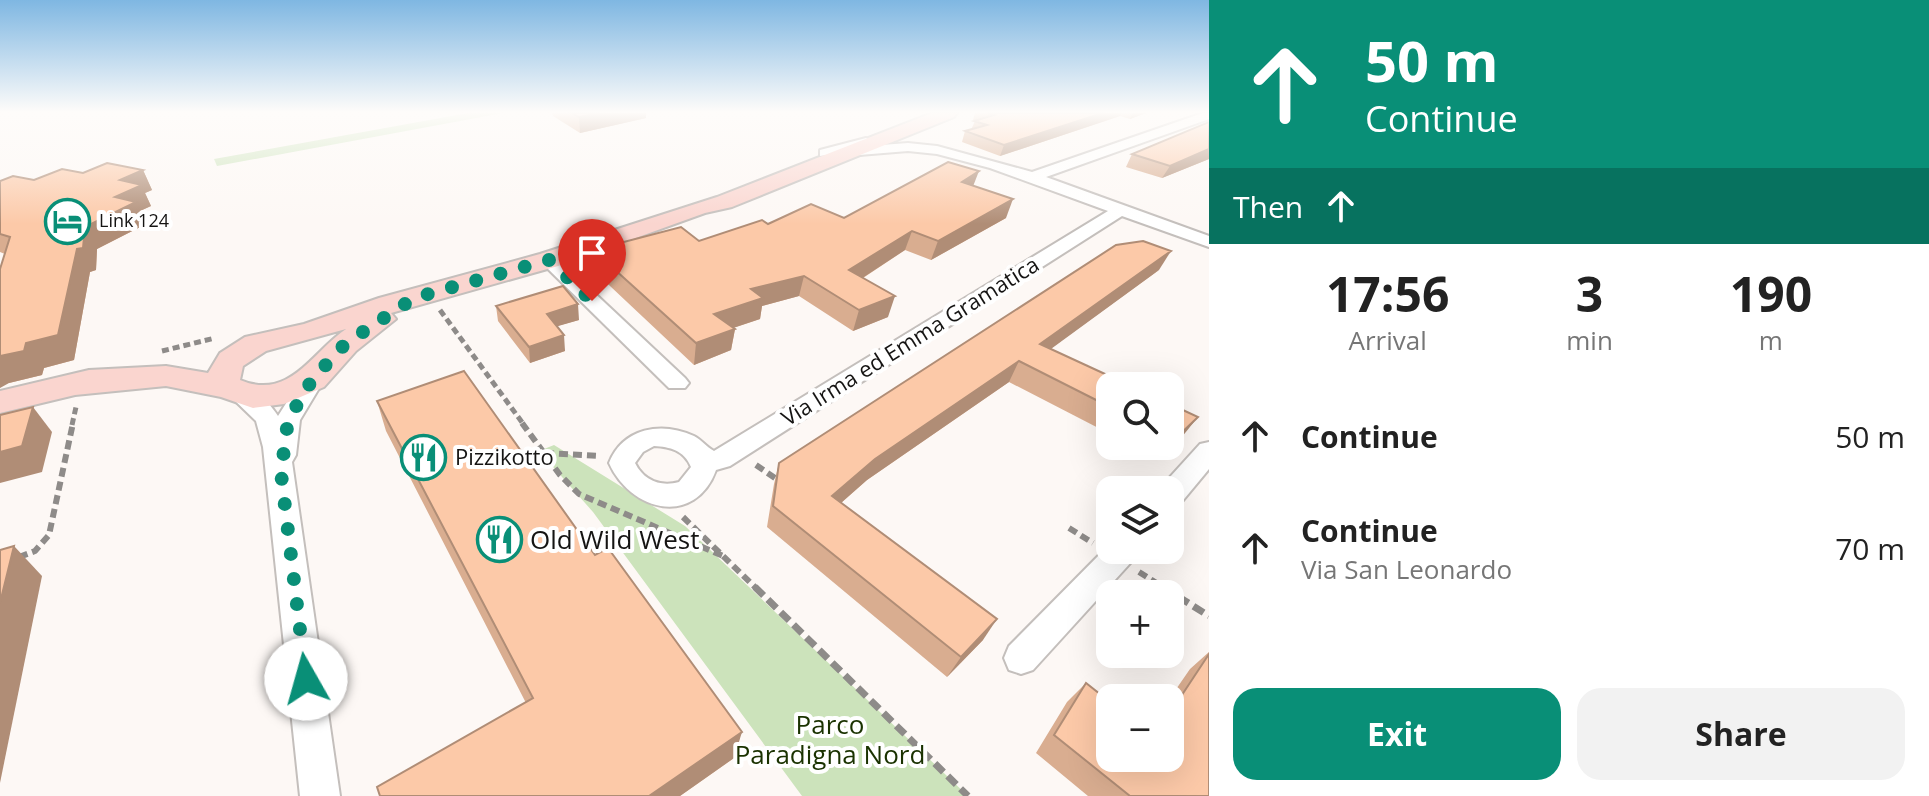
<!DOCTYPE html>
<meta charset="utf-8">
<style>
:root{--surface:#fff;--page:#f2f2f2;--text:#222;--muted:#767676;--accent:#098f77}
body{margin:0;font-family:"Open Sans",sans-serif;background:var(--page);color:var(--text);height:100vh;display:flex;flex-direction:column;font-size:30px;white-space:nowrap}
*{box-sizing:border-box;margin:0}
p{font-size:26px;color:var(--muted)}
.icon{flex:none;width:44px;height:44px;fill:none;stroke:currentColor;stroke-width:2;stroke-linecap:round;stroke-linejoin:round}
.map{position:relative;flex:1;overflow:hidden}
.drawer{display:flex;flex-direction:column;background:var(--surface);width:720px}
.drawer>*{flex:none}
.banner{background:#098f77;color:#fff;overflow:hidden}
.tools{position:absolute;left:1096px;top:372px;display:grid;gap:16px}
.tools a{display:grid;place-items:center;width:88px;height:88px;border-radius:16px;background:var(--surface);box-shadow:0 8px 32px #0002;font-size:40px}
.pin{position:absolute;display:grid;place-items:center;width:68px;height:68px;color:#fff;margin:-82px -34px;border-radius:50% 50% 50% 0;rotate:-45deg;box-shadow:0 0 8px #0007}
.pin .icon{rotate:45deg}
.me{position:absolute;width:88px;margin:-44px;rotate:353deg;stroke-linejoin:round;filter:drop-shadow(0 0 6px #0008)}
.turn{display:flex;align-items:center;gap:28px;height:168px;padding:0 24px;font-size:36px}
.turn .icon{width:104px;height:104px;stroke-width:2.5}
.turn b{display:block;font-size:56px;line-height:68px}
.then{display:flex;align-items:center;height:76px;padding:0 24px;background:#0003;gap:16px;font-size:30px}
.eta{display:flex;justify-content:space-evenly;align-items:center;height:136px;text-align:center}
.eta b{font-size:48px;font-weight:700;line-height:56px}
.action{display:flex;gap:16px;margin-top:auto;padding:16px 24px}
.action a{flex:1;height:92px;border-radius:24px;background:var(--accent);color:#fff;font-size:32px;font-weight:700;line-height:92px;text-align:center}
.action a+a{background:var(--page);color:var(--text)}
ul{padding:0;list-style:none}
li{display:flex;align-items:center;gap:24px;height:112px;padding:0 24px}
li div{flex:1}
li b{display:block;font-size:30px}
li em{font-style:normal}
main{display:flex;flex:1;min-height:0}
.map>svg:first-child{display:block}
.green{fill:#cce3bb}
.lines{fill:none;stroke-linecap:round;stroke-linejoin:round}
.street-casing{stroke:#c4bfbc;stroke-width:4}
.secondary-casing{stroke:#c4bfbc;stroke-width:4}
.path-far2{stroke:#8e8b89;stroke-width:5;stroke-dasharray:7 4;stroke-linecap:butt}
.path-far1{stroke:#8e8b89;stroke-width:6;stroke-dasharray:9 5;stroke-linecap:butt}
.path{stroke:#8e8b89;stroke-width:7;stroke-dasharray:12 6;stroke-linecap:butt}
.street{fill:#fff;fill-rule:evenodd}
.secondary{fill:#fad5cf;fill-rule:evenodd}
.wall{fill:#d9ad90}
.shaded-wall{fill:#b08d76}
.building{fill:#fcc9a8;stroke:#b08d76;stroke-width:2}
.route{stroke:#098f77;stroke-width:14;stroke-dasharray:0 25.2}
.labels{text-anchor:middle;stroke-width:8;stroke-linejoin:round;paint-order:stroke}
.far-poi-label{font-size:18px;fill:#151413;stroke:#fff;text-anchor:start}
.street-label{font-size:22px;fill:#151413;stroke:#fff}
.poi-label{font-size:22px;fill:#151413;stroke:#fff;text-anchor:start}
.near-poi-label{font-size:26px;fill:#151413;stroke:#fff;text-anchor:start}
.near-park-label{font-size:26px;fill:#1a3200;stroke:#fff}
</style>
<main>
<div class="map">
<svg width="1209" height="796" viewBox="0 0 1209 796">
<rect width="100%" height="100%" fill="#fdf8f5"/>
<g class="green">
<polygon points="468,113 503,113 217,166 214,159"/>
<polygon points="554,445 685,526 968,796 802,796 593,512 539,451"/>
</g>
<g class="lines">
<defs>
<g id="street">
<path d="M1203 113H1209V119L1046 177 1209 236V247L1122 216 730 466 716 470C695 527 631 512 609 463 623 428 661 421 694 436 702 440 706 447 714 451L1108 211 990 168 937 154 908 151 847 156 846 152 820 156V150L866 138 873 142 868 146 908 143 937 146 1032 172ZM654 446C670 447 684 450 691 467L679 482C661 487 644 481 635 463L643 452Z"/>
<polygon points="549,255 555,256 685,378 689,383 685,388 669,388 543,264 540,260"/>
<path d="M312 373 320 375 324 380 300 420 296 455 292 462 340 796H300L263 447 256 421 228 394 232 389C251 383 268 401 278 416L304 375Z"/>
<polygon points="1209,442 1209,469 1180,504 1170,507 1170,490 1160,488 1200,444"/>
<polygon points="1110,544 1110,550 1138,550 1134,559 1033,670 1021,674 1009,670 1004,658 1009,646"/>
</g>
<path id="secondary" d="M932 113H957L954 117 732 207 705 213 558 266 391 313 396 319 356 351 324 387 284 404 253 408 221 397 166 386 75 395 0 413V391L89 370 166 366 208 373 220 353 245 337 304 324 379 298 540 254 717 197ZM346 329C312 352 290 401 240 380L243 366 266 351Z"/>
</defs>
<use href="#street" class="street-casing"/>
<use href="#secondary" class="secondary-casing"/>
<g class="path-far2">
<polyline points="440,310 524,425"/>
<polyline points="162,351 215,338"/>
<polyline points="72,425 76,407"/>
</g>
<g class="path-far1">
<polyline points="522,423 560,475 579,494 723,556"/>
<polyline points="545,453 599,456"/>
<polyline points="756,465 775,478"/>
<polyline points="683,517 757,589"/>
<polyline points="1069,528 1093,543"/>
<polyline points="19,557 35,551 49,535 73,423"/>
<polyline points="1139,572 1166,589"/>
</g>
<g class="path">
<polyline points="755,587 968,796"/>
<polyline points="1163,587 1209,616"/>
</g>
<use href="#street" class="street"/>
<use href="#secondary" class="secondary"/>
</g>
<g class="wall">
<polygon points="552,113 646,113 646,118 580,133 553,116"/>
<polygon points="975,113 1146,113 1130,119 1120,116 1000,156 962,142 965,131 971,130 975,121 973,120"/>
<polygon points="1209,122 1209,159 1162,178 1126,167 1132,154"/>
<polygon points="143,170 152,190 145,193 151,206 140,211 146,224 97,249 96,270 90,272 74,360 44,368 42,375 9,383 5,254 0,252 0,181 34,180 83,173"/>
<polygon points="974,186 1006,218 931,260 905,250 863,278 888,317 853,331 799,296 762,306 760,319 733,328 735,329 731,350 694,365 593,270 593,250 699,241 844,218"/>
<polygon points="1159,270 1050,349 1110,386 1110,434 1009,382 867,480 841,503 983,640 947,677 767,527 774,484 779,463"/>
<polygon points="496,306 579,320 557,326 565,351 530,363 498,321"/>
<polygon points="377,401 734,758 680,796 380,796 526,703 386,431"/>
<polygon points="1170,404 1181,438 1159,460 1132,446 1170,446"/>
<polygon points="1209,652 1209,796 1088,796 1036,753 1067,702 1086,683 1170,758 1170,698 1190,669"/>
</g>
<g class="shaded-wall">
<polygon points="599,113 646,113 646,118 580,133 579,117"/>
<polygon points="1103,113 1121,113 1120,116 1000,156 1004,145"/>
<polygon points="1133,113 1146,113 1130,119"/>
<polygon points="1209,149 1209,159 1162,178 1170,166"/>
<polygon points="143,170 152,190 145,193 151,206 140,211 146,224 97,249 96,270 90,272 74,360 44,368 42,375 9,383 0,388 0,356 26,343 77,249 85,227 115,197 120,180"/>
<polygon points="979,171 972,189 962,182"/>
<polygon points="1013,199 1006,218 931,260 938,241"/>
<polygon points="912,231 905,250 844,290 849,270"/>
<polygon points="1171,251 1159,270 1029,365 1040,344"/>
<polygon points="804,276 799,296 762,306 760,319 712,335 714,314 751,289"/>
<polygon points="895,296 888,317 853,331 859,310"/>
<polygon points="578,304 579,320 548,329 547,314"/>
<polygon points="735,329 731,350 694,365 696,343"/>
<polygon points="564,335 565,351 530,363 529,347"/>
<polygon points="1019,361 1009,382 867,480 825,517 832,496 875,459"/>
<polygon points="33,407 52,432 42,472 0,483 0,452"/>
<polygon points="1198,417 1181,438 1159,460 1175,439"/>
<polygon points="14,546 42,576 0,783 0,603"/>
<polygon points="997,619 983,640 947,677 961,657"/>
<polygon points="742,732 734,758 680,796 649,796"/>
</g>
<g class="building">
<polygon points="572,113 599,113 579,117"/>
<polygon points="988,113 1103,113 1004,145 965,131 987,125 974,121 994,115"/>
<polygon points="1209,122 1209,149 1170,166 1132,154"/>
<polygon points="948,162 979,171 962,182 1013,199 938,241 912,231 849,270 895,296 859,310 804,276 751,289 763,298 714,314 735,329 696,343 593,250 681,227 699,241 762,220 768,224 811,204 844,218"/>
<polygon points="107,163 143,170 120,180 142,185 115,197 136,202 85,227 83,248 77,249 58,335 26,343 24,351 0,356 0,269 10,237 0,234 0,181 13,176 34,180 62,169 83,173"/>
<polygon points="1143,241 1171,251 1040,344 1131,386 1110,386 1110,407 1019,361 875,459 832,496 997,619 961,657 773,506 779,463 1116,245"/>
<polygon points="563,286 578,304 547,314 564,335 529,347 496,306"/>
<polygon points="464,371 595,555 608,548 742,732 649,796 380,796 377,787 533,698 377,401"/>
<polygon points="1170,404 1198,417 1175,439 1170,436"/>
<polygon points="33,407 22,446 0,452 0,415"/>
<polygon points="14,546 0,603 0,550"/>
<polygon points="1209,654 1209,796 1130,796 1054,735 1086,683 1110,702 1110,758 1170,758 1170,713"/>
</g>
<linearGradient id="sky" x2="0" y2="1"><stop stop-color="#7fb7e2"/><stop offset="0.5" stop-color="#fefcfa"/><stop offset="1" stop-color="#fefcfa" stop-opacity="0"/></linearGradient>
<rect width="1209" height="224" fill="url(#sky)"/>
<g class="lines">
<polyline class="route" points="306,679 281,473 288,420 312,380 345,344 414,298 549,260 592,301"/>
</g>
<defs>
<symbol id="hotel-ring" viewBox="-11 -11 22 22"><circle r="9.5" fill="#fff" stroke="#098f77" stroke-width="1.5"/><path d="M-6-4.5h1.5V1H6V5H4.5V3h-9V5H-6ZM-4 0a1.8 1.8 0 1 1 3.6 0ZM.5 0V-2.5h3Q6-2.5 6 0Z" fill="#098f77"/></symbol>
<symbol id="restaurant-ring" viewBox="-11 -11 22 22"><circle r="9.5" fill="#fff" stroke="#098f77" stroke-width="1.5"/><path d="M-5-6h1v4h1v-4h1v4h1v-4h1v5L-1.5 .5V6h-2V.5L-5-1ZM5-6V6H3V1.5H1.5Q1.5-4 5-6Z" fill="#098f77"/></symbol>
</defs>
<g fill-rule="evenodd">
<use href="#hotel-ring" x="42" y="196" width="51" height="51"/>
<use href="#restaurant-ring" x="398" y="432" width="51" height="51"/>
<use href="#restaurant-ring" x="474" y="514" width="51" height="51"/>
</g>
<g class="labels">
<g class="far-poi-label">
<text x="99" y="227">Link 124</text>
</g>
<g class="street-label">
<text transform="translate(910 341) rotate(-32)" y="8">Via Irma ed Emma Gramatica</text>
</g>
<g class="poi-label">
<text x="455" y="465">Pizzikotto</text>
</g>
<g class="near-poi-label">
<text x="530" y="549">Old Wild West</text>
</g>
<g class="near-park-label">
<text x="830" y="734">Parco<tspan x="830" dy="30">Paradigna Nord</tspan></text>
</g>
</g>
</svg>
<div class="tools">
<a><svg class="icon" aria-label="search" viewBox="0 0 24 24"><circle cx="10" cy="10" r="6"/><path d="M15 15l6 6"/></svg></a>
<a><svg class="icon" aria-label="layers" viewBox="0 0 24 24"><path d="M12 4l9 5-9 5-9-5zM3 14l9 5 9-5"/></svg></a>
<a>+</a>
<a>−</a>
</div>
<div class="pin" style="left:592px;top:301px;background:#d93025"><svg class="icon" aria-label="arrive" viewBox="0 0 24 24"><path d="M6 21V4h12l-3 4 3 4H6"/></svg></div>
<svg class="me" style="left:306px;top:679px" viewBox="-20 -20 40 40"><circle r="19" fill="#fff"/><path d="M0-13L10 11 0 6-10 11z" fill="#098f77"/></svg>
</div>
<section class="drawer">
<div class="banner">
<div class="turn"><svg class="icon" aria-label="ahead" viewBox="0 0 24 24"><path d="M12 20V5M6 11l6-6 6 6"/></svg><div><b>50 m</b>Continue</div></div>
<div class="then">Then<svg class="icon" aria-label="ahead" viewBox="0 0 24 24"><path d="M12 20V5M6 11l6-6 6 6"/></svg></div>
</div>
<div class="eta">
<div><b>17:56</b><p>Arrival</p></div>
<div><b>3</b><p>min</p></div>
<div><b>190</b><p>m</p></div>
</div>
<ul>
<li><svg class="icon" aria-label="ahead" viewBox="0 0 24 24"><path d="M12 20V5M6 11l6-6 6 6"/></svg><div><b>Continue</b></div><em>50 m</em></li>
<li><svg class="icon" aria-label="ahead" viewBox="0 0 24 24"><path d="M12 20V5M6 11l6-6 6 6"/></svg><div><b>Continue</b><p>Via San Leonardo</p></div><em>70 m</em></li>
</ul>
<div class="action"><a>Exit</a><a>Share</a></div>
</section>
</main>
